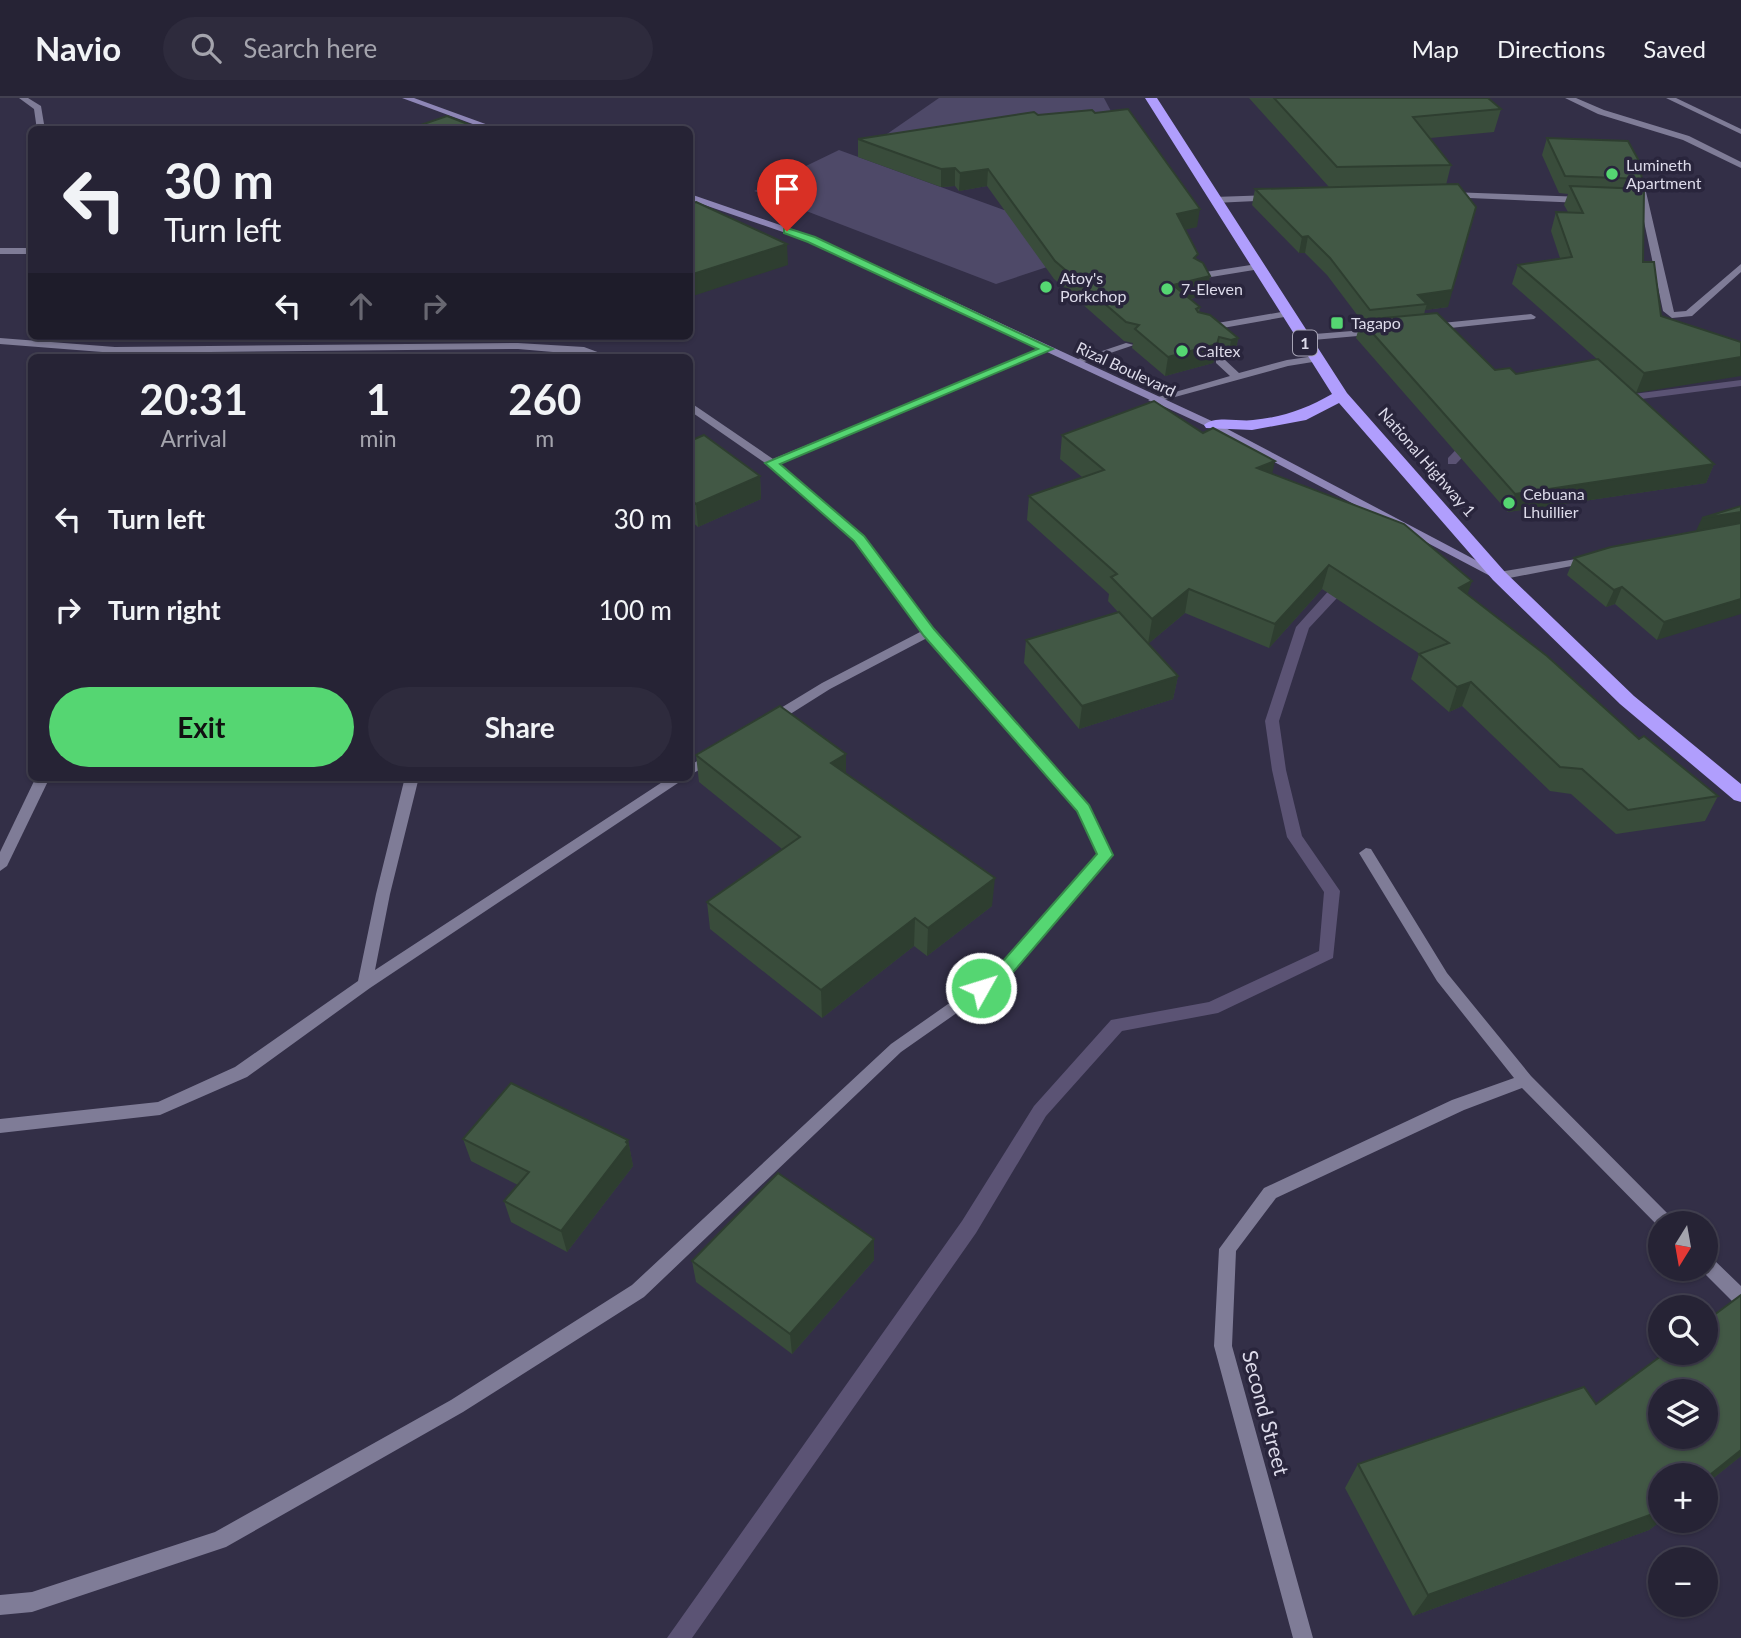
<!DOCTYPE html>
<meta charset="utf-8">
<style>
:root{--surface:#262335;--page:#2e2b3d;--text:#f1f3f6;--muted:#a4a4ad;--line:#424050;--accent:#55d672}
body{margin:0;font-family:Lato,sans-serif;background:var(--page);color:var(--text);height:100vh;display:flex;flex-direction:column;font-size:26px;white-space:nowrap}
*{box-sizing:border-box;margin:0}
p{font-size:23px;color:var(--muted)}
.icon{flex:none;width:38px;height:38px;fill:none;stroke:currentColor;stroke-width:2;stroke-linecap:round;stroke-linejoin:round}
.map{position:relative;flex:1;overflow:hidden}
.side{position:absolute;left:28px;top:256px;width:665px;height:427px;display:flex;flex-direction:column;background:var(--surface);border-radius:10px;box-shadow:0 2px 5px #0004,0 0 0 2px var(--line)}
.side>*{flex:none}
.guide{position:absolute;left:28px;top:28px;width:665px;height:214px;border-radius:10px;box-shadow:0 2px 5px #0004,0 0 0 2px var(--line);background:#262335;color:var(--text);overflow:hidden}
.needle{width:46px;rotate:191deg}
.controls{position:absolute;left:1648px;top:1113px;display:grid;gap:14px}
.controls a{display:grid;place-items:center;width:70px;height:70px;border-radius:50%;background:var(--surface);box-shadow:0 2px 5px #0004,0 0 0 2px var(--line);font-size:35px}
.pin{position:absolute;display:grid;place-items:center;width:60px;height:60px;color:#fff;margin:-72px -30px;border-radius:50% 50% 50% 0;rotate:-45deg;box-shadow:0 0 7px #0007}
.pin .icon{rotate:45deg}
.me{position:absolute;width:77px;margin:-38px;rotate:51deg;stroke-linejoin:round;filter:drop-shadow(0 0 5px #0008)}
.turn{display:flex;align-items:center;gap:24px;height:147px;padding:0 21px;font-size:32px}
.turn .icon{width:91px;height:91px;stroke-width:2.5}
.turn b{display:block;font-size:49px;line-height:60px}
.lanes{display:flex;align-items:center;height:66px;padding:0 21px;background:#0003;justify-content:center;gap:35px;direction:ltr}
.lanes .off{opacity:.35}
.eta{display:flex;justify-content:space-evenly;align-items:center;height:119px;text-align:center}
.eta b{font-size:42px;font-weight:700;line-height:49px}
.button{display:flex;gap:14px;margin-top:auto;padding:14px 21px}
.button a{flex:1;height:80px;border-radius:42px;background:var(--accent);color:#111;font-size:28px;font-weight:700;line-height:80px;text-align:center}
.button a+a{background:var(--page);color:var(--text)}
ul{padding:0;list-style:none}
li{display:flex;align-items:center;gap:21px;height:91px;padding:0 21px}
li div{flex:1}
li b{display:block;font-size:26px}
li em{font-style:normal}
header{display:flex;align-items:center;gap:42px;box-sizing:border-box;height:98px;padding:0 35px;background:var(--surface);border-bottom:2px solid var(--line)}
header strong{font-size:33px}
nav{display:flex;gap:38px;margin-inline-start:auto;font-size:24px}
.search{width:490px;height:63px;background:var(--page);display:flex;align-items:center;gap:18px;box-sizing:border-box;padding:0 24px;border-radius:38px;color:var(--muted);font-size:26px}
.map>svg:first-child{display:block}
.green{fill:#4e4968}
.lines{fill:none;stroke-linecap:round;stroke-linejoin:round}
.stream{fill:#5b5374;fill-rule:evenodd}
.lane{fill:#7f7c97;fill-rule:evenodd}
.street{fill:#7f7c97;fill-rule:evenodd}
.secondary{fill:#8e86b6;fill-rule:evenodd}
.highway{fill:#b09efd;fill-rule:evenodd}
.wall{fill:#394c3b}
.shaded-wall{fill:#2e3e30}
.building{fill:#425845;stroke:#2e3e30;stroke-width:2;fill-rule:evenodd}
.route{fill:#55d672;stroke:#378b4a;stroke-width:2}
.poi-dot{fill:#55d672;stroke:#29253c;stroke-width:2.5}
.labels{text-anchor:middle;stroke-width:7;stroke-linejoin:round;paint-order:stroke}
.far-poi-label{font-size:16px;fill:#dddbea;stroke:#29253c;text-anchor:start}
.shield{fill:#29253c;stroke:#a7a4b6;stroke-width:2}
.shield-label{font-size:16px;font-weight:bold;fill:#dddbea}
.far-street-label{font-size:16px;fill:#dddbea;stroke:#29253c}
.near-street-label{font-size:21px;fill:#dddbea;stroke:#29253c}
</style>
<header>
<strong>Navio</strong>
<div class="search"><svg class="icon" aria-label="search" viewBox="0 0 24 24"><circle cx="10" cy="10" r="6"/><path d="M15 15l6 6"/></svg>Search here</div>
<nav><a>Map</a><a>Directions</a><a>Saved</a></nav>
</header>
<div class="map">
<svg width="1741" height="1540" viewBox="0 0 1741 1540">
<rect width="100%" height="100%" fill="#332f47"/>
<g class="green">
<polygon points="939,0 1104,0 1113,17 861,54"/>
<polygon points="839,52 1004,112 1102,94 1047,169 996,186 754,93"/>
</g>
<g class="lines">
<g class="stream">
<polygon points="1741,282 1741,288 1618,304 1612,301 1618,298"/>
<polygon points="1471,339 1477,343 1475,346 1456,366 1448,366 1448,360 1467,340"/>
<polygon points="1346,478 1353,482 1351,485 1309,530 1279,623 1286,672 1302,738 1340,793 1333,860 1218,915 1122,933 1046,1018 976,1135 692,1540 667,1540 962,1123 1034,1008 1111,922 1209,904 1319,853 1324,794 1287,739 1272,672 1265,623 1296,529 1341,479"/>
</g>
<g class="lane">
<polygon points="1565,0 1576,0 1604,12 1689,38 1741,64 1741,70 1683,42 1598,16"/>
<polygon points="1666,0 1676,0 1741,31 1741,36"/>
<polygon points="1257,166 1262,169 1260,171 1199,181 1194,178 1199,175"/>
<polygon points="1287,213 1290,214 1290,218 1206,233 1201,230 1206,227"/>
<polygon points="1531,216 1536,219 1534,221 1432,232 1427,229 1432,226"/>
<polygon points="1377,231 1382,234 1380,236 1302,243 1297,240 1302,237"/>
<polygon points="1126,245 1134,247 1078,266 1069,264"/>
<polygon points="1315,258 1320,261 1319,263 1288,268 1153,305 1148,302 1230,278 1216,265 1216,261 1224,261 1239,275 1287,262"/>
</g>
<g class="street">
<polygon points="19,0 28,0 41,8 45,32 37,32 34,11"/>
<polygon points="1639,78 1643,81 1674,214 1686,213 1741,166 1741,174 1692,218 1672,220 1663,213 1635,81"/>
<polygon points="1450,94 1583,99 1587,102 1583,105 1447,99 1447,95"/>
<polygon points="1272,97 1276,100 1275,102 1214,105 1210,102 1214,99"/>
<rect x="0" y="150" width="32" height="6"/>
<polygon points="0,240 115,249 518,245 584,249 611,259 518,251 115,255 0,246"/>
<polygon points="1045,249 1053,251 779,366 863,439 933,531 1088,708 1112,757 1110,761 1008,879 901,954 644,1199 463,1314 226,1449 32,1514 0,1517 0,1497 32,1494 215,1434 451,1302 632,1187 891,946 998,871 1098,756 1077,713 927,540 830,591 776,625 766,625 765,622 766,619 822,585 922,533 855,443 768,367 690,313 690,306 694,307 773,361"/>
<polygon points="1588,459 1594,462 1592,464 1499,482 1493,478 1499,474"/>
<polygon points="712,655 719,659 717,662 690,677 690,667"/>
<polygon points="36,679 50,679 7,768 0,773 0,754"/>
<polygon points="405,679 419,679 390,796 375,872 670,679 687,679 370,890 247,979 160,1017 0,1035 0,1021 158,1004 235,969 358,883 376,796"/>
<polygon points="1366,750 1371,751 1447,875 1531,978 1672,1120 1674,1125 1661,1125 1660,1130 1522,990 1464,1012 1276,1100 1236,1153 1232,1248 1313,1540 1293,1540 1214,1248 1219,1151 1264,1090 1452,1002 1514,980 1437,883 1359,755"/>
<polygon points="1706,1157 1712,1160 1741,1188 1741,1208 1735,1206 1700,1171 1706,1171"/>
</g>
<g class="secondary">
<polygon points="402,0 414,0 502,32 489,32"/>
<polygon points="690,96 815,139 1216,325 1504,477 1502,480 1494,480 1208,329 809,143 690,102"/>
</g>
<path class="highway" d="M1145 0H1157L1347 295 1505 474 1634 598 1741 686V704L1734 702 1620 606 1493 482 1339 305 1306 322 1252 332 1206 330 1204 327C1215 317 1239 324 1253 322 1283 319 1306 311 1332 296Z"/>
</g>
<g class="wall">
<polygon points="1249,0 1488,0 1501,11 1494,34 1430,40 1451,67 1446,87 1448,209 1425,212 1424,217 1495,272 1516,276 1597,261 1512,186 1518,167 1560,160 1551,133 1556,114 1568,114 1564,107 1568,96 1559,95 1542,57 1547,40 1642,81 1638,91 1643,164 1661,218 1741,244 1636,295 1613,274 1714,366 1706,385 1508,414 1356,240 1361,222 1327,177 1305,155 1299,155 1252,107 1255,91 1329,89"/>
<polygon points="1038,17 1197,129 1185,131 1197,162 1207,197 1190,201 1200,209 1199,215 1238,240 1235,259 1228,261 1216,258 1213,265 1165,278 1132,250 1133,245 1124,243 1054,181 987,88 959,93 955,88 941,89 858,59 858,41"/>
<polygon points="1203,335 1273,376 1468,497 1639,641 1718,698 1705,723 1616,736 1571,696 1550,693 1462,608 1449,614 1411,581 1419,556 1420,556 1322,491 1269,550 1185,515 1148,546 1178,578 1173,601 1079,631 1024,565 1026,542 1118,514 1108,503 1109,496 1027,422 1029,398 1082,379 1060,361 1062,337"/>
<polygon points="690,343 760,378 761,401 698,429 690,422"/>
<polygon points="1741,408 1657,542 1615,506 1606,509 1567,477 1574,460 1696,433"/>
<polygon points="846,656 846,675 992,808 927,858 914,848 822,920 710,831 707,804 782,751 699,684 696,657"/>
<polygon points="463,1041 628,1042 633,1068 567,1154 511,1124 504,1103 518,1087 471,1063"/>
<polygon points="874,1141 874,1162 792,1256 696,1184 692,1163"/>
<polygon points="1596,1306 1741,1358 1706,1386 1706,1377 1661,1423 1649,1432 1413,1518 1345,1390 1358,1366"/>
</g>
<g class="shaded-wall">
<polygon points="955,70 955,88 941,89 941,71"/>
<polygon points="988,71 987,88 959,93 960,75"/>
<polygon points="1200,111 1197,129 1175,134 1177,116"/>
<polygon points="1471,125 1448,209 1425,212 1427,206 1418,197"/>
<polygon points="1308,138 1305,155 1299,155 1302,139"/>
<polygon points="787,146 788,167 690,199 690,177"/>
<polygon points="1210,178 1207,197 1171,205 1173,187"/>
<polygon points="1219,239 1216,258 1213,265 1165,278 1168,259"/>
<polygon points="1238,240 1235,259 1228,261 1231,242"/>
<polygon points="1741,259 1741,278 1636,295 1644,275"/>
<polygon points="1275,363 1270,386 1257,370"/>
<polygon points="1714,366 1706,385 1508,414 1515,396"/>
<polygon points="760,378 761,401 698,429 696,406"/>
<polygon points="1741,414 1741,428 1694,437 1702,420"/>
<polygon points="1329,467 1322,491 1269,550 1275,526"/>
<polygon points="1472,483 1464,507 1459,490"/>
<polygon points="1622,489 1615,506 1606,509 1614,492"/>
<polygon points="1189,491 1185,515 1148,546 1152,521"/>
<polygon points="1741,501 1741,516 1657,542 1664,524"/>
<polygon points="1178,578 1173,601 1079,631 1082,608"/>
<polygon points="1471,584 1462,608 1449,614 1457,589"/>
<polygon points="846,656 846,683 831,665"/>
<polygon points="995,780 992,808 927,858 928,830"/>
<polygon points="915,820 914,848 822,920 821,892"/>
<polygon points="628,1042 633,1068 567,1154 561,1133"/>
<polygon points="874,1141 874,1162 792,1256 790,1236"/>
<polygon points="1741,1352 1741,1358 1706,1386 1706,1380"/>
<polygon points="1661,1413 1661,1423 1649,1432 1413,1518 1428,1497"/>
</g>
<g class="building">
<polygon points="1274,0 1488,0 1501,11 1413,19 1451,67 1337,69"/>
<polygon points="1128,11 1200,111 1177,116 1198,156 1194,160 1203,165 1210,178 1173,187 1200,209 1196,211 1198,214 1210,217 1238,240 1231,242 1219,239 1217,246 1168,259 1135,231 1139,227 1126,224 1055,163 988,71 960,75 955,70 941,71 858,41 1034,14 1038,17 1092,12 1095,15"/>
<polygon points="447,18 483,32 406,32"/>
<polygon points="1547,40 1628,43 1639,63 1642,81 1565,78"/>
<polygon points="1458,86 1476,109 1452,192 1418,197 1427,206 1370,212 1330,160 1308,138 1302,139 1255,91"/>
<polygon points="1570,88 1644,91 1643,164 1654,164 1661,218 1741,244 1741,259 1644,275 1518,167 1572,159 1556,114 1583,115"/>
<polygon points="696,104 787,146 690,177 690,106"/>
<polygon points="1437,215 1495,272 1510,270 1516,276 1598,261 1714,366 1515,396 1361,222"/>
<polygon points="1154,303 1203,335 1213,330 1275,363 1257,370 1404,426 1472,483 1459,490 1547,558 1639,641 1644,638 1718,698 1628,712 1582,671 1560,669 1471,584 1457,589 1419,556 1449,545 1329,467 1275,526 1189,491 1152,521 1111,479 1117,476 1029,398 1104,372 1062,337"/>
<polygon points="704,337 760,378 696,406 690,401 690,343"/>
<polygon points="1741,408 1741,414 1702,420"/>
<polygon points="1741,425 1741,501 1664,524 1622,489 1614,492 1574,460 1611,449"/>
<polygon points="1119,514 1178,578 1082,608 1026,542"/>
<polygon points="780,608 846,656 831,665 995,780 928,830 915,820 821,892 707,804 800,739 696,657"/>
<polygon points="511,985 628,1042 626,1044 628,1046 561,1133 504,1103 529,1074 463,1041"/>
<polygon points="778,1075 874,1141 790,1236 692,1163"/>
<path d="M1741 1197V1352L1706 1380V1377H1661V1413L1428 1497 1358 1366 1584 1289 1596 1306 1665 1255H1706V1223ZM1661 1293H1706V1339H1661Z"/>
</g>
<polygon class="route" points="787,130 815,139 1053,251 780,366 864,438 934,531 1089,707 1113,757 1009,879 981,896 975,894 973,890 997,870 1097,756 1077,713 924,538 854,443 765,365 1038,251 808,144 784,135 784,131"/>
<g class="poi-dot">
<circle cx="1612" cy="76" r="7"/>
<circle cx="1046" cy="189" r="7"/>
<circle cx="1167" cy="191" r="7"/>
<rect x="1330" y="218" width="14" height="14" rx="3.5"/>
<circle cx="1182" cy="253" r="7"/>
<circle cx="1509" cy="405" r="7"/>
</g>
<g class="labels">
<g class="far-poi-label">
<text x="1626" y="73">Lumineth<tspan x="1626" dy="18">Apartment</tspan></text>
<text x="1060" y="186">Atoy's<tspan x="1060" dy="18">Porkchop</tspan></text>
<text x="1181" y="197">7-Eleven</text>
<text x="1351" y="231">Tagapo</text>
<text x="1196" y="259">Caltex</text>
<text x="1523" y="402">Cebuana<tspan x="1523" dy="18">Lhuillier</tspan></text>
</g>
<rect class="shield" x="1293" y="232.5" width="24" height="25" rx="5"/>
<g class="shield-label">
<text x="1305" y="251">1</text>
</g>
<g class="far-street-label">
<text transform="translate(1126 271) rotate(25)" y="6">Rizal Boulevard</text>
<text transform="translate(1427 364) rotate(49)" y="6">National Highway 1</text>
</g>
<g class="near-street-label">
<text transform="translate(1265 1315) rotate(75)" y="7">Second Street</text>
</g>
</g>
</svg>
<div class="controls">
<a><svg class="needle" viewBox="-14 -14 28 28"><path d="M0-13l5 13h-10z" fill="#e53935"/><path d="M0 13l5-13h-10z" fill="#a4a4ad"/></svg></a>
<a><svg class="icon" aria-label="search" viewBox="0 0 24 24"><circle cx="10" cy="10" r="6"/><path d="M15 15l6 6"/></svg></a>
<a><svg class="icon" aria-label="layers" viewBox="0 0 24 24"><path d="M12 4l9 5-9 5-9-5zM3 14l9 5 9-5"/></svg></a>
<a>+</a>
<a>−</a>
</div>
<div class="pin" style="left:787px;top:133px;background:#d93025"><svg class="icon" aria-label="arrive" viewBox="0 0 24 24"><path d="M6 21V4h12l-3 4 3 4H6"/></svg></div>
<svg class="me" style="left:981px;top:890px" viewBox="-20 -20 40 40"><circle r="17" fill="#55d672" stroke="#fff" stroke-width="3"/><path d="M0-11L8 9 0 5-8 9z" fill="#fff"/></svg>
<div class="guide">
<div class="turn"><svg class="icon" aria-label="left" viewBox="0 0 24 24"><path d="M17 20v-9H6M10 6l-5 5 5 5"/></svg><div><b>30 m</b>Turn left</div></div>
<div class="lanes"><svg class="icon" aria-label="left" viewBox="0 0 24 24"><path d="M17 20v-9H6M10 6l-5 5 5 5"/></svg><svg class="icon off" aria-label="ahead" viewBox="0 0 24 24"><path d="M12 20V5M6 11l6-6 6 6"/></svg><svg class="icon off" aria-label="right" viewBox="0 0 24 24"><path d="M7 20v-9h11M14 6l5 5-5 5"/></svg></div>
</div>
<section class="side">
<div class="eta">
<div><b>20:31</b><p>Arrival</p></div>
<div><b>1</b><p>min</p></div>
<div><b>260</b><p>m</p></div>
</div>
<ul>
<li><svg class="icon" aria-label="left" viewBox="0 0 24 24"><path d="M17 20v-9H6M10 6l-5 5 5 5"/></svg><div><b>Turn left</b></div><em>30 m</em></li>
<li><svg class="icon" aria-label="right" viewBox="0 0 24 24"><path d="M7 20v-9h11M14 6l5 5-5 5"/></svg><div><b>Turn right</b></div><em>100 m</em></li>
</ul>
<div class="button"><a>Exit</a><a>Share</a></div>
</section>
</div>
